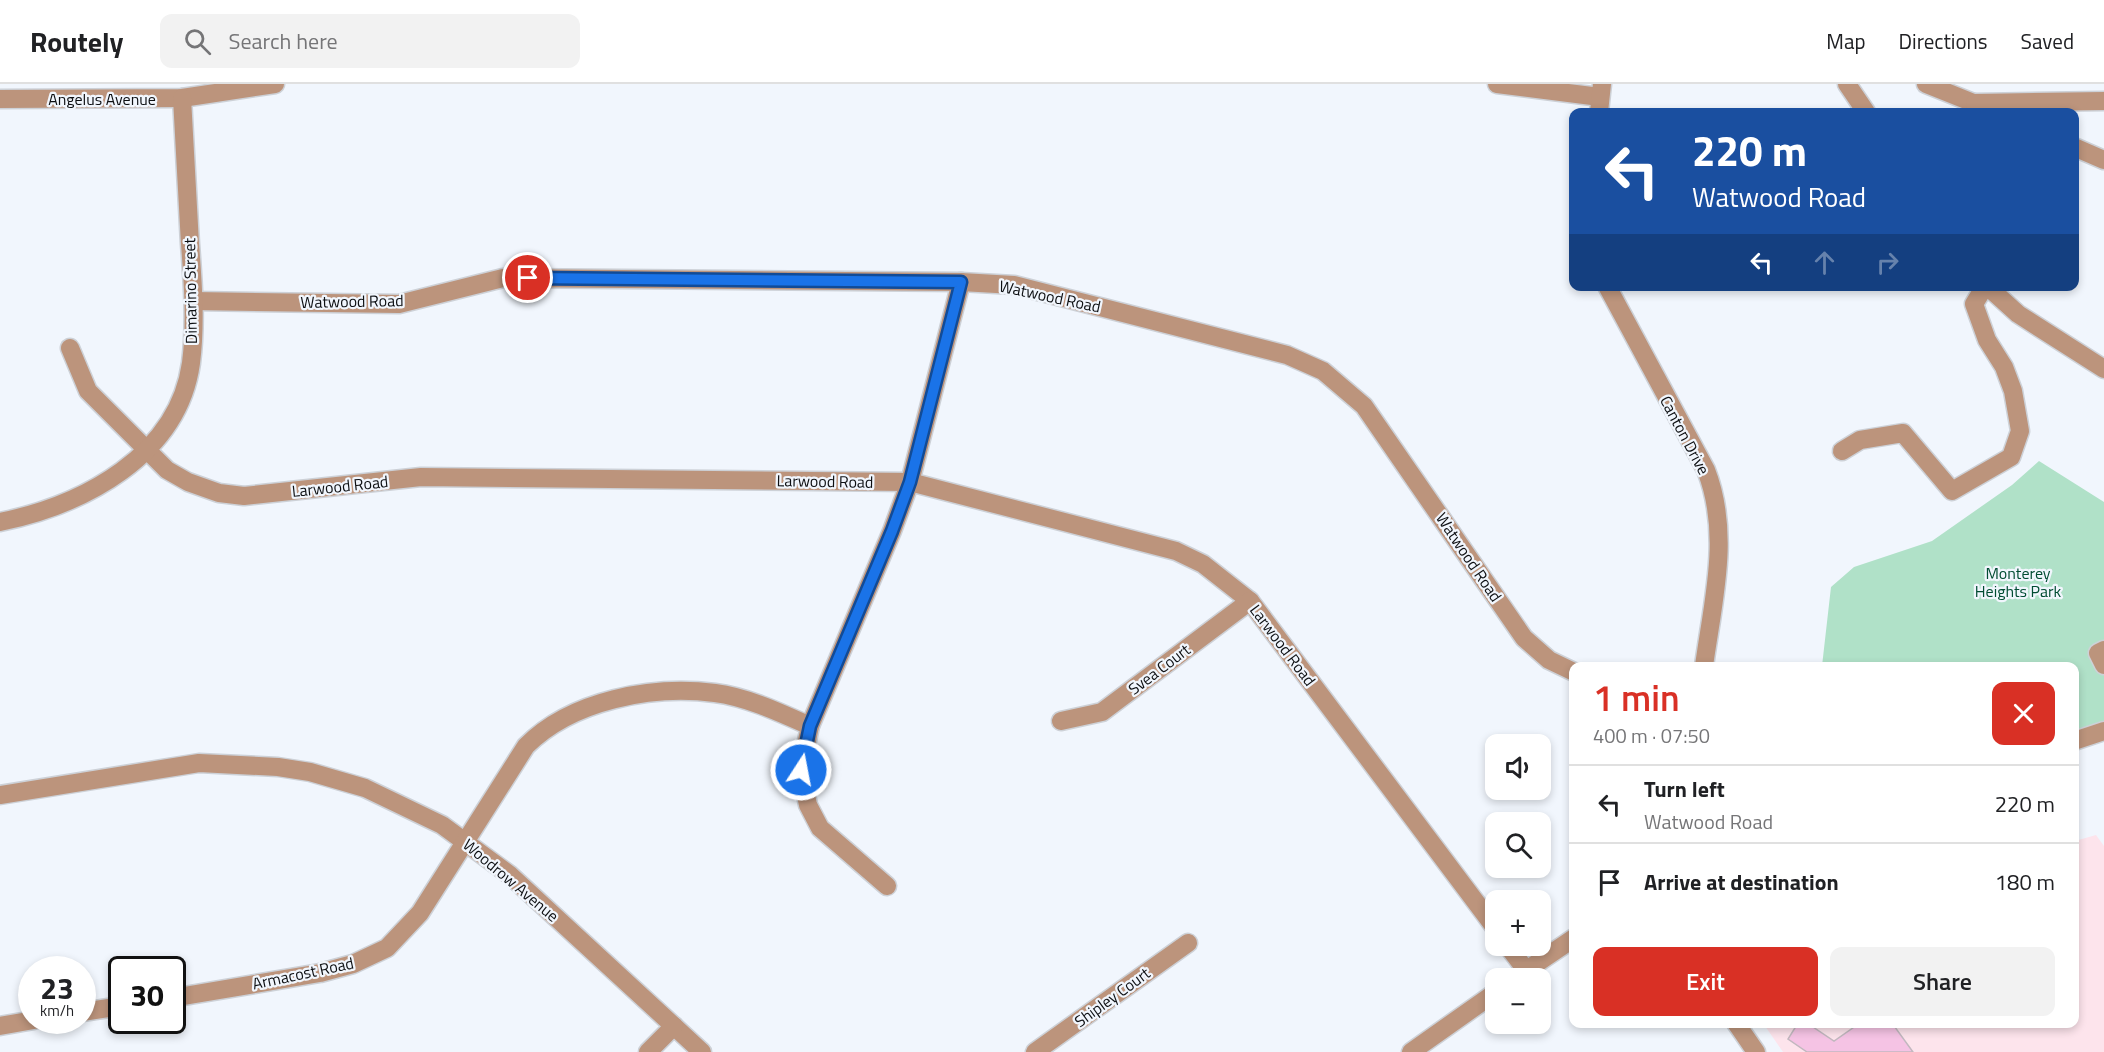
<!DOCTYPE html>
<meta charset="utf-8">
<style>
:root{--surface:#fff;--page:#f2f2f2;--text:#202124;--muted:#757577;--line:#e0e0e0;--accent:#d93025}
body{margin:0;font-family:"Titillium Web",sans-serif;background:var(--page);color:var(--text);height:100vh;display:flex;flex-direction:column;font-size:22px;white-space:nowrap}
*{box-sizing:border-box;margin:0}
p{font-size:20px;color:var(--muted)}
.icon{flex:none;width:33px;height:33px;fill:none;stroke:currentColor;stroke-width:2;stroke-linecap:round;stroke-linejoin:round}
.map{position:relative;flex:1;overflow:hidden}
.panel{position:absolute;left:1569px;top:578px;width:510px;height:366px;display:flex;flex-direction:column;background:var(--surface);border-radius:12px;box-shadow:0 3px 9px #0003}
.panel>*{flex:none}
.hud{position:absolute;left:1569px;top:24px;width:510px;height:183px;border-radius:12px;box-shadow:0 3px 9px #0003;background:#1a4fa0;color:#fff;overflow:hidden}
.buttons{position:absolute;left:1485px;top:650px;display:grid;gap:12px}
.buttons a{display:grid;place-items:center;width:66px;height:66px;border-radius:12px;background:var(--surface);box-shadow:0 3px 9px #0003;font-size:30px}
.speed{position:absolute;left:18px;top:872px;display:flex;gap:12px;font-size:30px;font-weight:700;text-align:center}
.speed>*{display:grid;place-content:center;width:78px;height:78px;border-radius:50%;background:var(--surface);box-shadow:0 3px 9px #0003;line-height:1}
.speed small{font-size:15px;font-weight:400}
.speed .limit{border:3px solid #111;border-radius:9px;background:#fff;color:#111}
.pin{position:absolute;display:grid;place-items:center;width:51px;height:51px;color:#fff;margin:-26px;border:3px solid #fff;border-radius:50%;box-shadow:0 2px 6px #0007}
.me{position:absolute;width:66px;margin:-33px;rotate:11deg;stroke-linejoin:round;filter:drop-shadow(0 0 4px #0008)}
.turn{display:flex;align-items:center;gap:21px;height:126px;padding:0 24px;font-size:27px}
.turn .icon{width:78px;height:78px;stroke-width:2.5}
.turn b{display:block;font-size:42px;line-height:51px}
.lanes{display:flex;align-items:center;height:57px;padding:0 24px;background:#0003;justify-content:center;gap:30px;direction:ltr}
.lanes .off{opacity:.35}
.round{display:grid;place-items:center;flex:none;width:63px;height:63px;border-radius:12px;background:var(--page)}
.head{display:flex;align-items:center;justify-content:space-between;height:102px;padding:0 24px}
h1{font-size:36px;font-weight:600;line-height:45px;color:var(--accent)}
.action{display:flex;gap:12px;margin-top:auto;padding:12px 24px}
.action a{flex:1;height:69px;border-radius:12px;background:var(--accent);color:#fff;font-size:24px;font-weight:600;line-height:69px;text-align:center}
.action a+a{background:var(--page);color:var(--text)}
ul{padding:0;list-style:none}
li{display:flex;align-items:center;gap:18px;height:78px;padding:0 24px;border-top:2px solid var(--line)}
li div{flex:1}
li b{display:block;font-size:22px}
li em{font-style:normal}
header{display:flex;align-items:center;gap:36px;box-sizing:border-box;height:84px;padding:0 30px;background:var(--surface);border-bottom:2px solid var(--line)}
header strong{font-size:28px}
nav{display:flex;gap:33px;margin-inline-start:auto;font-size:21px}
.search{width:420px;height:54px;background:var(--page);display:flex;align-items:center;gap:15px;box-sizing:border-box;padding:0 21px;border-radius:12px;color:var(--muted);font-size:22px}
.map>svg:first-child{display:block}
.education{fill:#fde4ec}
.green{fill:#b0e1c8}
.building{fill:#f5c3e4;stroke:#c2b8bf;stroke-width:1.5}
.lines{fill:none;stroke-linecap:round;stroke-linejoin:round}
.minor-casing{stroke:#cdd1d7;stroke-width:21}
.minor{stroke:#bc947c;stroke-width:18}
.route-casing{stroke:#114b97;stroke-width:15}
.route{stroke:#1a73e8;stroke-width:10}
.labels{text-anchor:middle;stroke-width:4.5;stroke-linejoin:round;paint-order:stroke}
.street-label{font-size:16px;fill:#0d0f12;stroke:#f1f6fd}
.park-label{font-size:16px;fill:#004c32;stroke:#f1f6fd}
</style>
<header>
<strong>Routely</strong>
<div class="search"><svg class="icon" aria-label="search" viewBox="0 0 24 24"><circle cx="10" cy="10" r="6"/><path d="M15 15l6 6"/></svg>Search here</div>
<nav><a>Map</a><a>Directions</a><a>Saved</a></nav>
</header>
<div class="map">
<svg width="2104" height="968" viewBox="0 0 2104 968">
<rect width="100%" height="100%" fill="#f1f6fd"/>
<polygon class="education" points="2096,751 2104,762 2104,968 1783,968 1763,939 2074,939 2075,757"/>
<polygon class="green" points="2039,377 2104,418 2104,647 2075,660 2074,582 1822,582 1831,503 1854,483 1932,457 2012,401"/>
<polygon class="building" points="1798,939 1807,939 1834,957 1860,939 1892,939 1913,968 1807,968 1788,955"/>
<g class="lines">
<defs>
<g id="minor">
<polyline points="1497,0 1600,13"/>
<polyline points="1847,0 1866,28"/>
<polyline points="1926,0 1986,24"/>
<polyline points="0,15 182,14 275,0"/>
<polyline points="1975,19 2104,17"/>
<polyline points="1599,28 1602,0"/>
<polyline points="2074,63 2104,76"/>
<path d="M1607 202 1706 386C1731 450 1713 516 1704 582"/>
<polyline points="1987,202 2018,230 2104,285"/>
<polyline points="194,217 399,220 503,194 961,198 1014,201 1287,271 1323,287 1364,322 1524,554 1549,576 1574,588"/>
<polyline points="70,264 88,307 167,386 188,398 219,409 244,412 421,393 910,398 1176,467 1203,480 1250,517 1496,845"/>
<polyline points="1842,367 1860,356 1903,349 1952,407 2011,373 2020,347 2013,307 2004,283 1987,256 1974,220 1985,202"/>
<path d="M0 438C83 421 178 372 191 279 196 240 193 199 190 160 187 112 185 63 182 14"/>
<polyline points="2104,566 2098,569 2104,581"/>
<polyline points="1061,637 1102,628 1250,517"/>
<polyline points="2074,657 2104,647"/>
<polyline points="0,711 199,679 278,683 310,688 365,704 442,741 510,791 702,968"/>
<polyline points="887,802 820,744 808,721 801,686 810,642 892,447 910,398 961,198"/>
<polyline points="1507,861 1526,886"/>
<polyline points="1515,894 1574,854"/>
<path d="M172 914 320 889 353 880 387 864 420 829 526 662C572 616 652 601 715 609 747 613 781 629 810 642"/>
<polyline points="82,928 122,922"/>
<polyline points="1736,939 1756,968"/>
<polyline points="0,942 34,936"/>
<polyline points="648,968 674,942"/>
<polyline points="1035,968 1188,859"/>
<polyline points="1411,968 1496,908"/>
</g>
</defs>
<use href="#minor" class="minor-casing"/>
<use href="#minor" class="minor"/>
</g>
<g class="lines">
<defs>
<polyline id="route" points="528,194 961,198 910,398 892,447 810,642 801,686"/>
</defs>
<use href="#route" class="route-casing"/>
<use href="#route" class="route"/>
</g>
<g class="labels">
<g class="street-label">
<text x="102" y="21">Angelus Avenue</text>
<text transform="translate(190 207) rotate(-91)" y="6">Dimarino Street</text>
<text transform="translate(1050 212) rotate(12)" y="6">Watwood Road</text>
<text transform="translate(352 217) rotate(-1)" y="6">Watwood Road</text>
<text transform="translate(1685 351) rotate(62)" y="6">Canton Drive</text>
<text transform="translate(825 397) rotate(1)" y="6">Larwood Road</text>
<text transform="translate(340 402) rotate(-6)" y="6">Larwood Road</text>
<text transform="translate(1469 473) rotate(56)" y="6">Watwood Road</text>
<text transform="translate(1283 561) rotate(53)" y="6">Larwood Road</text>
<text transform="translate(1159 585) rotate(-37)" y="6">Svea Court</text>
<text transform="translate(511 796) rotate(40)" y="6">Woodrow Avenue</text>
<text transform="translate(303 889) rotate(-12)" y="6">Armacost Road</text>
<text transform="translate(1112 913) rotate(-36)" y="6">Shipley Court</text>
</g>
<g class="park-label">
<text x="2018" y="495">Monterey<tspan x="2018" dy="18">Heights Park</tspan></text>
</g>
</g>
</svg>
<div class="buttons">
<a><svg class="icon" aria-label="sound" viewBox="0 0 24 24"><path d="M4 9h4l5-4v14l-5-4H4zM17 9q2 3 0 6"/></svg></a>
<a><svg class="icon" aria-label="search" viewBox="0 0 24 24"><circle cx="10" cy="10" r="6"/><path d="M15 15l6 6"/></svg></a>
<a>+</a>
<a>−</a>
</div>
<div class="speed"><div>23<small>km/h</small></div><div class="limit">30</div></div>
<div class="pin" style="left:528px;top:194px;background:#d93025"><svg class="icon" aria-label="arrive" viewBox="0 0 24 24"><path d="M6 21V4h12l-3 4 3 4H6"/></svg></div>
<svg class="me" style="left:801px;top:686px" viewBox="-20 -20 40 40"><circle r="17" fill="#1a73e8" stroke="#fff" stroke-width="3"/><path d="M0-11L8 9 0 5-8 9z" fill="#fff"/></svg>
<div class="hud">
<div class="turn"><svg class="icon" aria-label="left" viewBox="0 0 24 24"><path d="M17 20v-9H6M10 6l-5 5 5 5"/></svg><div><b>220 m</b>Watwood Road</div></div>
<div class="lanes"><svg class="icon" aria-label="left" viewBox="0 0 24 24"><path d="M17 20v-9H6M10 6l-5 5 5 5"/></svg><svg class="icon off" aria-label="ahead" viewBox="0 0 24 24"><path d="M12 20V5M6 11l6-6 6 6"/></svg><svg class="icon off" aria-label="right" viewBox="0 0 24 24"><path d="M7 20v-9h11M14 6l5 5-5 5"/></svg></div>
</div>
<section class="panel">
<div class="head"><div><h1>1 min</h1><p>400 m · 07:50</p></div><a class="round" style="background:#d93025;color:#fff"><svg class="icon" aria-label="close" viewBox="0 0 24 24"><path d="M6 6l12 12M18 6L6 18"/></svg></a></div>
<ul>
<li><svg class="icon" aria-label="left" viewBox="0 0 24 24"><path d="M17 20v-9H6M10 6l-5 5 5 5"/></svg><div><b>Turn left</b><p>Watwood Road</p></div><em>220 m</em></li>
<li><svg class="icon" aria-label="arrive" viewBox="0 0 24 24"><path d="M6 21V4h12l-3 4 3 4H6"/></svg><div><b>Arrive at destination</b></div><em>180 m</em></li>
</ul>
<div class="action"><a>Exit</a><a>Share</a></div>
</section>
</div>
